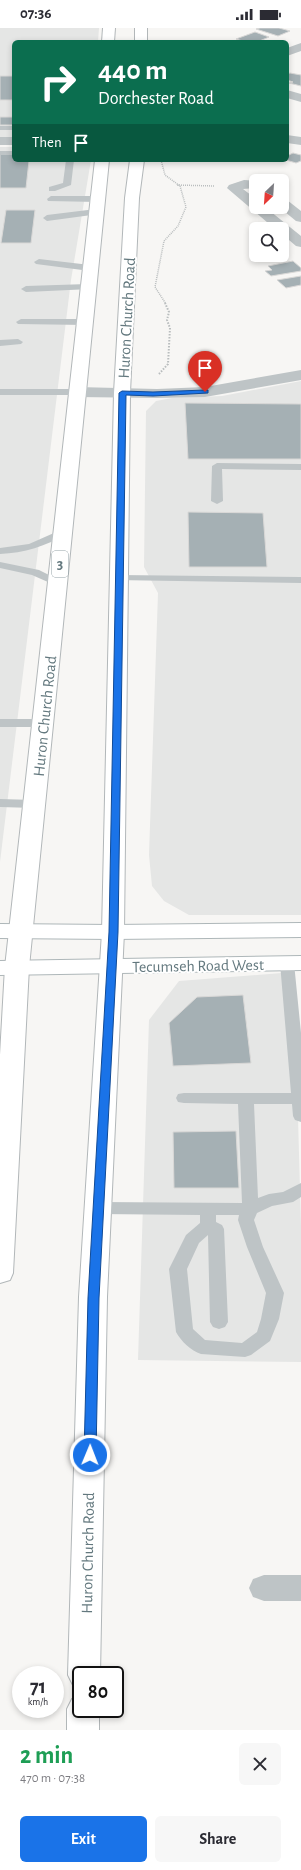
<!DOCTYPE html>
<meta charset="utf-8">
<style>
:root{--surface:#fff;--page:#f7f7f7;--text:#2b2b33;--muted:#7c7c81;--accent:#1a73e8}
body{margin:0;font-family:"Alegreya Sans",sans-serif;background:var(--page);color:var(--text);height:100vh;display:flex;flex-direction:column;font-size:15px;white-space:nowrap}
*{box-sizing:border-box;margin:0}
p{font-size:13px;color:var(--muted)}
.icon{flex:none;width:22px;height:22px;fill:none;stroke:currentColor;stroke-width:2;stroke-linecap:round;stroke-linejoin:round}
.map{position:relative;height:1702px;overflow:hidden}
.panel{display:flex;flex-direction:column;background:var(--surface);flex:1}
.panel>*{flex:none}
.banner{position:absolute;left:12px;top:12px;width:277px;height:122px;border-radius:6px;box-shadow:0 2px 6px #0003;background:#0b6e4f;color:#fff;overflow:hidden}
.needle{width:26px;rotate:205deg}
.controls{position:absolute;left:249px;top:146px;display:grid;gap:8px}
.controls a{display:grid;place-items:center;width:40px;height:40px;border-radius:6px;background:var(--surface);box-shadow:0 2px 6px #0003;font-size:20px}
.speed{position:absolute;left:12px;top:1638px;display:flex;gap:8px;font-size:20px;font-weight:700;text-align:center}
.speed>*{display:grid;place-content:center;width:52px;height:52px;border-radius:50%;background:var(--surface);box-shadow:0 2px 6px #0003;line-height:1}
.speed small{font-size:10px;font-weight:400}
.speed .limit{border:2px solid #111;border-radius:6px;background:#fff;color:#111}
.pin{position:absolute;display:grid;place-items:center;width:34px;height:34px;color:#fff;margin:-41px -17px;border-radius:50% 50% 50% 0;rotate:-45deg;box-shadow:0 0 4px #0007}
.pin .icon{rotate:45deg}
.me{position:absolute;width:44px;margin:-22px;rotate:1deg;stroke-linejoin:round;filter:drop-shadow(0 0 3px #0008)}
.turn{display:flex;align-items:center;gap:14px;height:84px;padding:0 20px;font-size:18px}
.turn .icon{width:52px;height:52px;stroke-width:2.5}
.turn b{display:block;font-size:28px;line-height:34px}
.then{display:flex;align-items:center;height:38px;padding:0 20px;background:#0003;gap:8px;font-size:15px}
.round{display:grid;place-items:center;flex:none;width:42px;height:42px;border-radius:6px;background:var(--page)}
.head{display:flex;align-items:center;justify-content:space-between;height:68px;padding:0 20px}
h1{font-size:24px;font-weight:700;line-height:30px;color:#1e9e55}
.button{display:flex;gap:8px;margin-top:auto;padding:8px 20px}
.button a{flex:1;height:46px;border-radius:6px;background:var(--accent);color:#fff;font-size:16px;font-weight:700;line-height:46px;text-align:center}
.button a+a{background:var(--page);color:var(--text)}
.status{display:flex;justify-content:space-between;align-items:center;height:28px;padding:0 20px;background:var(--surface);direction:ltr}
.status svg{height:11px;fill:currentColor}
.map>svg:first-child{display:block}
.built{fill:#e5e6e5}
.building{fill:#a5b0b4;stroke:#d9d8d7}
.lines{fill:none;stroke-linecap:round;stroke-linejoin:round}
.secondary-casing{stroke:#aeb7b9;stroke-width:2}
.trunk-casing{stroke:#b2b7b9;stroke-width:2}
.path-far1{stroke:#b9bdbe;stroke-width:1.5;stroke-dasharray:1 1;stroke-linecap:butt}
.path{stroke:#b9bdbe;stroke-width:2;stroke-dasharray:1.5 1.5;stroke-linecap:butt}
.service{fill:#bec4c6;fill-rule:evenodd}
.minor{fill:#bec4c6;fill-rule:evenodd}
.tertiary{fill:#bec4c6;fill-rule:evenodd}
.secondary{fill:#fff;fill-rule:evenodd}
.trunk{fill:#fff;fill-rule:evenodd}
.route{fill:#1a73e8;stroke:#114b97}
.labels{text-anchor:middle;stroke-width:4;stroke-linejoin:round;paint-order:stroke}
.shield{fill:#fff;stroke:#92a0a5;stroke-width:1}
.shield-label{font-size:15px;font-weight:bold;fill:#63787e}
.street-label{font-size:16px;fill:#63787e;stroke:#fff}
</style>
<div class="status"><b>07:36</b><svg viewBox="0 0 49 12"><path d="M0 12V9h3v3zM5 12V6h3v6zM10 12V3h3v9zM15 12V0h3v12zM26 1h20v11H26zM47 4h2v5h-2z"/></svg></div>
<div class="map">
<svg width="301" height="1702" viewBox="0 0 301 1702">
<rect width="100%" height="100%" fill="#f7f6f4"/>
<g class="built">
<polygon points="0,0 99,0 98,14 14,14 14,109 0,109"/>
<polygon points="0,119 14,119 14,132 91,132 71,252 0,834"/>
<polygon points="301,353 301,887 189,887 164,873 152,858 149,827 158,565 144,539 146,383 156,373 172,370 222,368"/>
<polygon points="294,944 301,1198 301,1334 138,1332 149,992 179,953"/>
</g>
<g class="building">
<polygon points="260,0 279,0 290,3 278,8 256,1"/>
<polygon points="255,4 269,9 257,14 246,14 236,11"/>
<polygon points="290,45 301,47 301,58 289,55 293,54 287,52 287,46"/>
<rect x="0" y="48" width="14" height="24"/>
<rect x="0" y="89" width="14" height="8"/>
<polygon points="293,125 301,127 301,133 296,135 286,132 287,128"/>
<polygon points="0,126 14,126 14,132 60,133 29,133 26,160 0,160"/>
<polygon points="6,182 35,182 31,215 1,215"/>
<polygon points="282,224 288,229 266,233 260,227 282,227"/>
<polygon points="293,233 301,240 301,243 271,248 265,243 272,242 268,238"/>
<polygon points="301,248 301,257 286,260 277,252"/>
<polygon points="185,375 301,376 301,431 188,431"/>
<polygon points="188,484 263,485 267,539 189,539"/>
<polygon points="243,967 251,1035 173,1038 169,995 197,969"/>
<polygon points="236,1103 239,1160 174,1160 173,1104"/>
</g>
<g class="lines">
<defs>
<g id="secondary">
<polygon points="301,895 301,909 113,911 0,910 0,896 113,897"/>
<polygon points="301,928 301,942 0,947 0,933"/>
</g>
<g id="trunk">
<polygon points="103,0 115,0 114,14 102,14"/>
<rect x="135" y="0" width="12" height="14"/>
<polygon points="95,132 109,132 29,939 13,1245 10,1252 0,1255 0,1027 5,939"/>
<polygon points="130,132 144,132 139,170 130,365 124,904 107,1269 100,1647 81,1647 81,1660 73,1657 68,1647 79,1269 102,904 114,365 125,170"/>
<polygon points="81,1667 81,1681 99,1681 99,1702 67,1702 67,1681 72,1671"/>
</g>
</defs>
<use href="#secondary" class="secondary-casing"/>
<use href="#trunk" class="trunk-casing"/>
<g class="path-far1">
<polyline points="161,132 165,147 180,158 186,179 178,198 164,213 155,259 166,276"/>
<polyline points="177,157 214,158"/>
</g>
<polyline class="path" points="159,346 168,336 170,300 167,292 169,284 165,275"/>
<g class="service">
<rect x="0" y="98" width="14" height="4"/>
<rect x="0" y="123" width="14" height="4"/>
<polygon points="66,132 74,132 71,157 55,163 49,163 49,159 63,155"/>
<polygon points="51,168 98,168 102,171 98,174 48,173 47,171"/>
<polygon points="96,181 99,182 99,186 47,193 43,190 47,187"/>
<polygon points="39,231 90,237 95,240 90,243 36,236 34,234"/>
<polygon points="88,256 91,257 93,259 91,261 26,264 21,261 26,258"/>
<polygon points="21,291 85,291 90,294 85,297 18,296 16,294"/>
<polygon points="18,311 23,314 21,316 0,318 0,312"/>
<polygon points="0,361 77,361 82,364 77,367 0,367"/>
<polygon points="217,435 301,436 301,442 222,441 223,473 217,476 211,473 212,438"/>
<path d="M63 501 67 502 69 504 67 506C46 518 24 525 0 526V520L29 516Z"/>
<polygon points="0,534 39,542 61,553 63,555 57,558 32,547 0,540"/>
<polygon points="119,547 301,549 301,555 115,552 113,550 115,548"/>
<polygon points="0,691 43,691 48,692 49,695 48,698 43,699 0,699"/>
<polygon points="0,771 34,772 39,773 41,776 39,779 34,780 0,779"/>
<path d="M287 930 292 932 294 935 301 1005V1094L295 1092 293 1088 292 1076H254L258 1170 269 1166 283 1164 301 1155V1169L293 1174 272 1178 257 1185 254 1192 263 1219 284 1265 279 1291 270 1313 251 1327 245 1329 201 1326C191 1323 181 1313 176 1304L169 1241 186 1207 200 1195V1187L99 1186 93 1184 91 1180 93 1176 99 1174 242 1175 238 1076 184 1075 178 1074 176 1070 178 1066 184 1065H291L280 935 282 932ZM216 1187H239L238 1192 247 1219 266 1265 261 1291 257 1304 242 1315 205 1312 193 1301 187 1241 199 1215 208 1207 210 1294 213 1299 219 1301 225 1299 228 1294 224 1201 222 1197 216 1194Z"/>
</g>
<g class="minor">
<polygon points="301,15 301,23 287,28 287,20"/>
<polygon points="287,62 301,66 301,74 287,70"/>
<rect x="0" y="109" width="14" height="8"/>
<polygon points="244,152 260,153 256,153 256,160 243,161 256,171 256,179 265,179 301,208 301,219 296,218 282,206 282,201 275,201 227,160 229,157"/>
<polygon points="282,171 287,172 301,183 301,194 296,193 279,179 282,179"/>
<polygon points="301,342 301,352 205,369 157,370 77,369 71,367 69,364 71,361 77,359 157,361 205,359"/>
<polygon points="264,1547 301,1547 301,1573 264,1573 253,1569 249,1560 253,1551"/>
</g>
<polygon class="tertiary" points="287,107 301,109 301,117 287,115"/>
<use href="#secondary" class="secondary"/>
<use href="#trunk" class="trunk"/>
</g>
<polygon class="route" points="205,362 208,362 208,365 153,368 126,367 118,904 99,1270 96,1427 94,1430 90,1432 85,1430 84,1427 88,1270 109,904 119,365 122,363 153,364"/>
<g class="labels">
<rect class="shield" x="52" y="523" width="16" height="26" rx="3"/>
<g class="shield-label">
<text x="60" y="541">3</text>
</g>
<g class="street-label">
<text transform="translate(126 290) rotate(-87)" y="6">Huron Church Road</text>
<text transform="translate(44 688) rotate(-84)" y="6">Huron Church Road</text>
<text transform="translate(198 937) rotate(-1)" y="6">Tecumseh Road West</text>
<text transform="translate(87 1525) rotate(-89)" y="6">Huron Church Road</text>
</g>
</g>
</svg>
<div class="controls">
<a><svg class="needle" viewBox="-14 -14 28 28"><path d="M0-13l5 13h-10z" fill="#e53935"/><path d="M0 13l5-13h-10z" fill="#7c7c81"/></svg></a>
<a><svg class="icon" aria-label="search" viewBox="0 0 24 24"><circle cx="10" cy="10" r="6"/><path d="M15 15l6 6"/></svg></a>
</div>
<div class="speed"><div>71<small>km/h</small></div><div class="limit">80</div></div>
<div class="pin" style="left:205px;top:364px;background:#d93025"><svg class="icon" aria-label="arrive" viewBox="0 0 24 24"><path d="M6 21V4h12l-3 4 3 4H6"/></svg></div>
<svg class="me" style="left:90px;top:1427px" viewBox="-20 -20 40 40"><circle r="17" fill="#1a73e8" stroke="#fff" stroke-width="3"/><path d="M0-11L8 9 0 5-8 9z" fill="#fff"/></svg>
<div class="banner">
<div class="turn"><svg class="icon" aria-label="right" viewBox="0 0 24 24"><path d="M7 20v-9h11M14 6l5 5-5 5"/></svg><div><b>440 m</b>Dorchester Road</div></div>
<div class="then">Then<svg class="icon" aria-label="arrive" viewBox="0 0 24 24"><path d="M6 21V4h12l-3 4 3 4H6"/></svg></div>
</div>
</div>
<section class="panel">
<div class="head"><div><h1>2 min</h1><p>470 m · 07:38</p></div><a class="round"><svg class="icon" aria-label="close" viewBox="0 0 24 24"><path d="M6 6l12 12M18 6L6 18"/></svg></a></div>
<div class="button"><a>Exit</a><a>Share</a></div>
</section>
